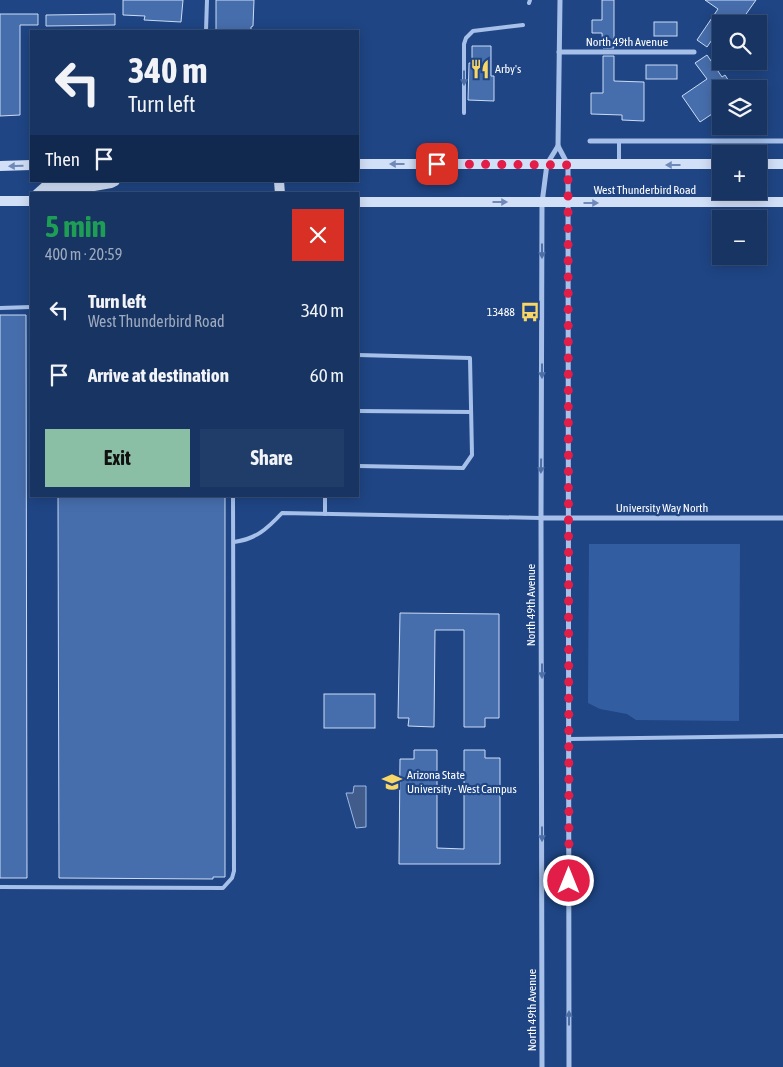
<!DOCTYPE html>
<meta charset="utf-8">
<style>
:root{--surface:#173463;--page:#203c69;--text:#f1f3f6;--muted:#9eaabe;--line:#364f78;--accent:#8abfa5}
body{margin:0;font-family:"Asap Condensed",sans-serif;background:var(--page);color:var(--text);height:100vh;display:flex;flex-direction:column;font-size:19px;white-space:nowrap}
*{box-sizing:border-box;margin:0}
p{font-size:16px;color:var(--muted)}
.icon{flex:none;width:28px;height:28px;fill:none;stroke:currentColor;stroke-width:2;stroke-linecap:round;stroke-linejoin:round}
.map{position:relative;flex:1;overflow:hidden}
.side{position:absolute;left:30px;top:192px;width:329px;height:305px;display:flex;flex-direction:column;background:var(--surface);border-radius:0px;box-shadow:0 2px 12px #0003,0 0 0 1px var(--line)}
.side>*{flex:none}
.hud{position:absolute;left:30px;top:30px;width:329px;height:152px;border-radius:0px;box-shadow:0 2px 12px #0003,0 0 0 1px var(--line);background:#173463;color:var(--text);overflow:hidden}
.buttons{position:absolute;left:712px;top:15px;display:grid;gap:10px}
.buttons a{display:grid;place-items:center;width:55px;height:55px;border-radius:0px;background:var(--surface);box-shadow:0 2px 12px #0003,0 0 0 1px var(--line);font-size:25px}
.pin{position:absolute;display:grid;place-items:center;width:42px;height:42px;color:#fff;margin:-21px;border-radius:10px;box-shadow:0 2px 8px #0006}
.me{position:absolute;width:55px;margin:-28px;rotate:0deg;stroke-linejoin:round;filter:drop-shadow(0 0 4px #0008)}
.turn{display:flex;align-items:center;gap:18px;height:105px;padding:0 15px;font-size:22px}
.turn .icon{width:65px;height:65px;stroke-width:2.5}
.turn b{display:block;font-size:35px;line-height:42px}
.then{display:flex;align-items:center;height:48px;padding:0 15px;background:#0003;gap:10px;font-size:19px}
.round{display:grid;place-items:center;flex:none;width:52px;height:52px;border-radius:0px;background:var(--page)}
.headline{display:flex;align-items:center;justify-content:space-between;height:85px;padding:0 15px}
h1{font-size:30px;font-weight:700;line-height:38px;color:#1e9e55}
.cta{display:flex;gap:10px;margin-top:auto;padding:10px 15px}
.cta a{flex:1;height:58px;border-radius:0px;background:var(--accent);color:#111;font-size:20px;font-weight:700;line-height:58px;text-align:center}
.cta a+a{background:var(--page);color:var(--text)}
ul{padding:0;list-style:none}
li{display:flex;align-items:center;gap:15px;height:65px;padding:0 15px}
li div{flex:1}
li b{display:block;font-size:19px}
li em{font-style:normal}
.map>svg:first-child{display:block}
.green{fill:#335da1}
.water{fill:#415c8b;stroke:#9abaeb}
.building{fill:#476eac;stroke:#cbdcf7}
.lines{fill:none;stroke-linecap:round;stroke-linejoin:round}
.lane{stroke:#a6c0e9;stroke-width:4}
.street{stroke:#a6c0e9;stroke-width:5}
.secondary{stroke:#d1dff7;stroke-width:10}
.oneway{fill:#4e70a7}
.oneway2{fill:#6f8ab8}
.route{stroke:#e11d48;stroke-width:9;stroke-dasharray:0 16.2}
.labels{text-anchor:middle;stroke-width:4.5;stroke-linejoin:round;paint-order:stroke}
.street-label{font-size:12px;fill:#fff;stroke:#1f4584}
.poi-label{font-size:12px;fill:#fff;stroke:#1f4584;text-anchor:start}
</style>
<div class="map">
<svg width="783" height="1067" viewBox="0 0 783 1067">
<rect width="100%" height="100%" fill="#1f4584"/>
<polygon class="green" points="589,544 740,544 739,721 636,720 627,714 600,709 588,703"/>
<polygon class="water" points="354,786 366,786 366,827 356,828 346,793 353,793"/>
<g class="building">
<polygon points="123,0 183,0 181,22 144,20 145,16 123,15"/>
<polygon points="216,0 254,0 253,26 251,27 251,31 216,31"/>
<polygon points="602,0 614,0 614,48 603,48 602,33 592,33 592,20 602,20"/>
<polygon points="705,0 756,0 739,24 721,24 721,27 707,47 697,40 718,9"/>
<polygon points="0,14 38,14 38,25 20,25 20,115 0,116"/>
<polygon points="115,14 115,25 46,26 46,15"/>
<rect x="654" y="22" width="23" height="14"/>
<polygon points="472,46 491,46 491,76 494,76 494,101 468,100 469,63 472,63"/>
<polygon points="707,55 722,77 725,75 734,89 721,89 721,108 700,122 682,96 707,79 695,63"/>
<polygon points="603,56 614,56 614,81 644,82 644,121 622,120 622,115 591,114 591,93 603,93"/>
<rect x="646" y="65" width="31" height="14"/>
<polygon points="0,315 26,315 27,878 0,878"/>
<polygon points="58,496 225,496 225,877 213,877 213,879 59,878"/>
<polygon points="400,613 499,614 499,718 485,718 485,727 464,727 464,630 435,630 434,727 408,726 409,718 398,718"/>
<rect x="324" y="694" width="51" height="34"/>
<polygon points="414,750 437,750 437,848 464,849 464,750 485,750 485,758 500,758 500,864 399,864 400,759 414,759"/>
</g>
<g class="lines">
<g class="lane">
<polyline points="529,3 530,0"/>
<polyline points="206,31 207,0"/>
<polyline points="464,113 464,44 466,38 473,31 523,25"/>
<polyline points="619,141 619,164"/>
<polyline points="0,308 31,307"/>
<polyline points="358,355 470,358 472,455 463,468 358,466"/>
<polyline points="358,411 471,412"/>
<polyline points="325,496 325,514"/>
<path d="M234 542C256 539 267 529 282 513L541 518"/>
<polyline points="569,739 783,736"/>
<polyline points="0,887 223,888 232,878 234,871 233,496"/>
</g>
<g class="street">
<polyline points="560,0 558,146 568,165 569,1067"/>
<polyline points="559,52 694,52"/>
<polyline points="590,141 783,141"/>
<polyline points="541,518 783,518"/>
<polyline points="542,1067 541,518 542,203 547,164 558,146"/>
</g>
<g class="secondary">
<polyline points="358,164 721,164"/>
<polyline points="759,164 783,164"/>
<polyline points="0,166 31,165"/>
<polyline points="279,181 280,194"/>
<polyline points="37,194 46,186 88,187 111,183 115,181"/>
<polyline points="0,201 31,201"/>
<polyline points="358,202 783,202"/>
</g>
</g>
<defs><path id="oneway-solid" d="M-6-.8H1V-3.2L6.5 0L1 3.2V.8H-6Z" transform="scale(1.25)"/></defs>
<g class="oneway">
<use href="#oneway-solid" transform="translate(464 78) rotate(90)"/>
<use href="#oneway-solid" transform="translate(542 251) rotate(90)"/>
<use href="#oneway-solid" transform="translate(542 371) rotate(90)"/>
<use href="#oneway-solid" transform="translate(541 466) rotate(91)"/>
<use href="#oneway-solid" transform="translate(542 671) rotate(90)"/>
<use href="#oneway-solid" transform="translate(542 834) rotate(90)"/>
<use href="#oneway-solid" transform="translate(569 1018) rotate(-90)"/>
</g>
<g class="oneway2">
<use href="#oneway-solid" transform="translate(397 164) rotate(-180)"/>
<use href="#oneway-solid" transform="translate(673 165) rotate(180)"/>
<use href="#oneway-solid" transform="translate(16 166) rotate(179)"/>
<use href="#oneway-solid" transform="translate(500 202)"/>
<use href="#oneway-solid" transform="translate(591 203)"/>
</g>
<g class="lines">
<polyline class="route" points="437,164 568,165 569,881"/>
</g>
<defs>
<symbol id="restaurant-bare" viewBox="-9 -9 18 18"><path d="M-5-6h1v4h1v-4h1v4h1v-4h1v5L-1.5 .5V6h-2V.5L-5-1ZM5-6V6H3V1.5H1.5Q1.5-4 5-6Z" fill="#f8d766" stroke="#1f4584" stroke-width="2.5" paint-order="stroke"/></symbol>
<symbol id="bus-bare" viewBox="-9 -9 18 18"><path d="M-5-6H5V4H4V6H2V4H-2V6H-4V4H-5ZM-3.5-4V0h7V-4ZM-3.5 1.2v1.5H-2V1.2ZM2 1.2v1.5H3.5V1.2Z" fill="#f8d766" stroke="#1f4584" stroke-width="2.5" paint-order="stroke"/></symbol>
<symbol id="university-bare" viewBox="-9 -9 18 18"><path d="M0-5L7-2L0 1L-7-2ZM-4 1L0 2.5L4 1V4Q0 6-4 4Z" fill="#f8d766" stroke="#1f4584" stroke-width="2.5" paint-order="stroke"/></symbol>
</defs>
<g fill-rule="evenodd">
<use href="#restaurant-bare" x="466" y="55" width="28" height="28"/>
<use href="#bus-bare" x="516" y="298" width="28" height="28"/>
<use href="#university-bare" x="378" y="768" width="28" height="28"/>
</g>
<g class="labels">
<g class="street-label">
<text x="627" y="46">North 49th Avenue</text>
<text x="645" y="194">West Thunderbird Road</text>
<text x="662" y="512">University Way North</text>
<text transform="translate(531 605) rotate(-90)" y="4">North 49th Avenue</text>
<text transform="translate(532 1010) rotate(-90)" y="4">North 49th Avenue</text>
</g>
<g class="poi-label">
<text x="495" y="73">Arby's</text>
<text x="515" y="316" text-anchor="end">13488</text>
<text x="407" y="779">Arizona State<tspan x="407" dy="14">University - West Campus</tspan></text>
</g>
</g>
</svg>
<div class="buttons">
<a><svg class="icon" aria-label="search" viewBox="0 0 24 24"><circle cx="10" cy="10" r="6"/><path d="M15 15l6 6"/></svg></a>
<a><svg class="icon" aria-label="layers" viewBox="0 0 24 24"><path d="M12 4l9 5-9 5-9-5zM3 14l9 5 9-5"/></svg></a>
<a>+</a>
<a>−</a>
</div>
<div class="pin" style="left:437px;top:164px;background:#d93025"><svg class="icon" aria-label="arrive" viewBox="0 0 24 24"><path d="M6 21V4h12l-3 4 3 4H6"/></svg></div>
<svg class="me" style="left:569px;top:881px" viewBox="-20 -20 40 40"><circle r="17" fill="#e11d48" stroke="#fff" stroke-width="3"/><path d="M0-11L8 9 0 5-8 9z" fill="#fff"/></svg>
<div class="hud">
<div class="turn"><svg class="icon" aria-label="left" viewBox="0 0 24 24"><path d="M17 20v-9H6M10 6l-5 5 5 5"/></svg><div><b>340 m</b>Turn left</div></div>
<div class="then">Then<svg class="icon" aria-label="arrive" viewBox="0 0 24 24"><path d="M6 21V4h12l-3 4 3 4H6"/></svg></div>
</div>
<section class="side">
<div class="headline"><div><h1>5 min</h1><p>400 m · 20:59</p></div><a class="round" style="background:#d93025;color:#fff"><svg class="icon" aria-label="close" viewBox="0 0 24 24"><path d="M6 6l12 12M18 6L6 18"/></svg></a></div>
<ul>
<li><svg class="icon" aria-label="left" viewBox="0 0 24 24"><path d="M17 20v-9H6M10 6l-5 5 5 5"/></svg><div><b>Turn left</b><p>West Thunderbird Road</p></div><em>340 m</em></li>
<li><svg class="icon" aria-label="arrive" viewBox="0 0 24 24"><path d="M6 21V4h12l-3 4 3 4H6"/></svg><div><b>Arrive at destination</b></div><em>60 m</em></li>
</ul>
<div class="cta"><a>Exit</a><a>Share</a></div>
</section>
</div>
